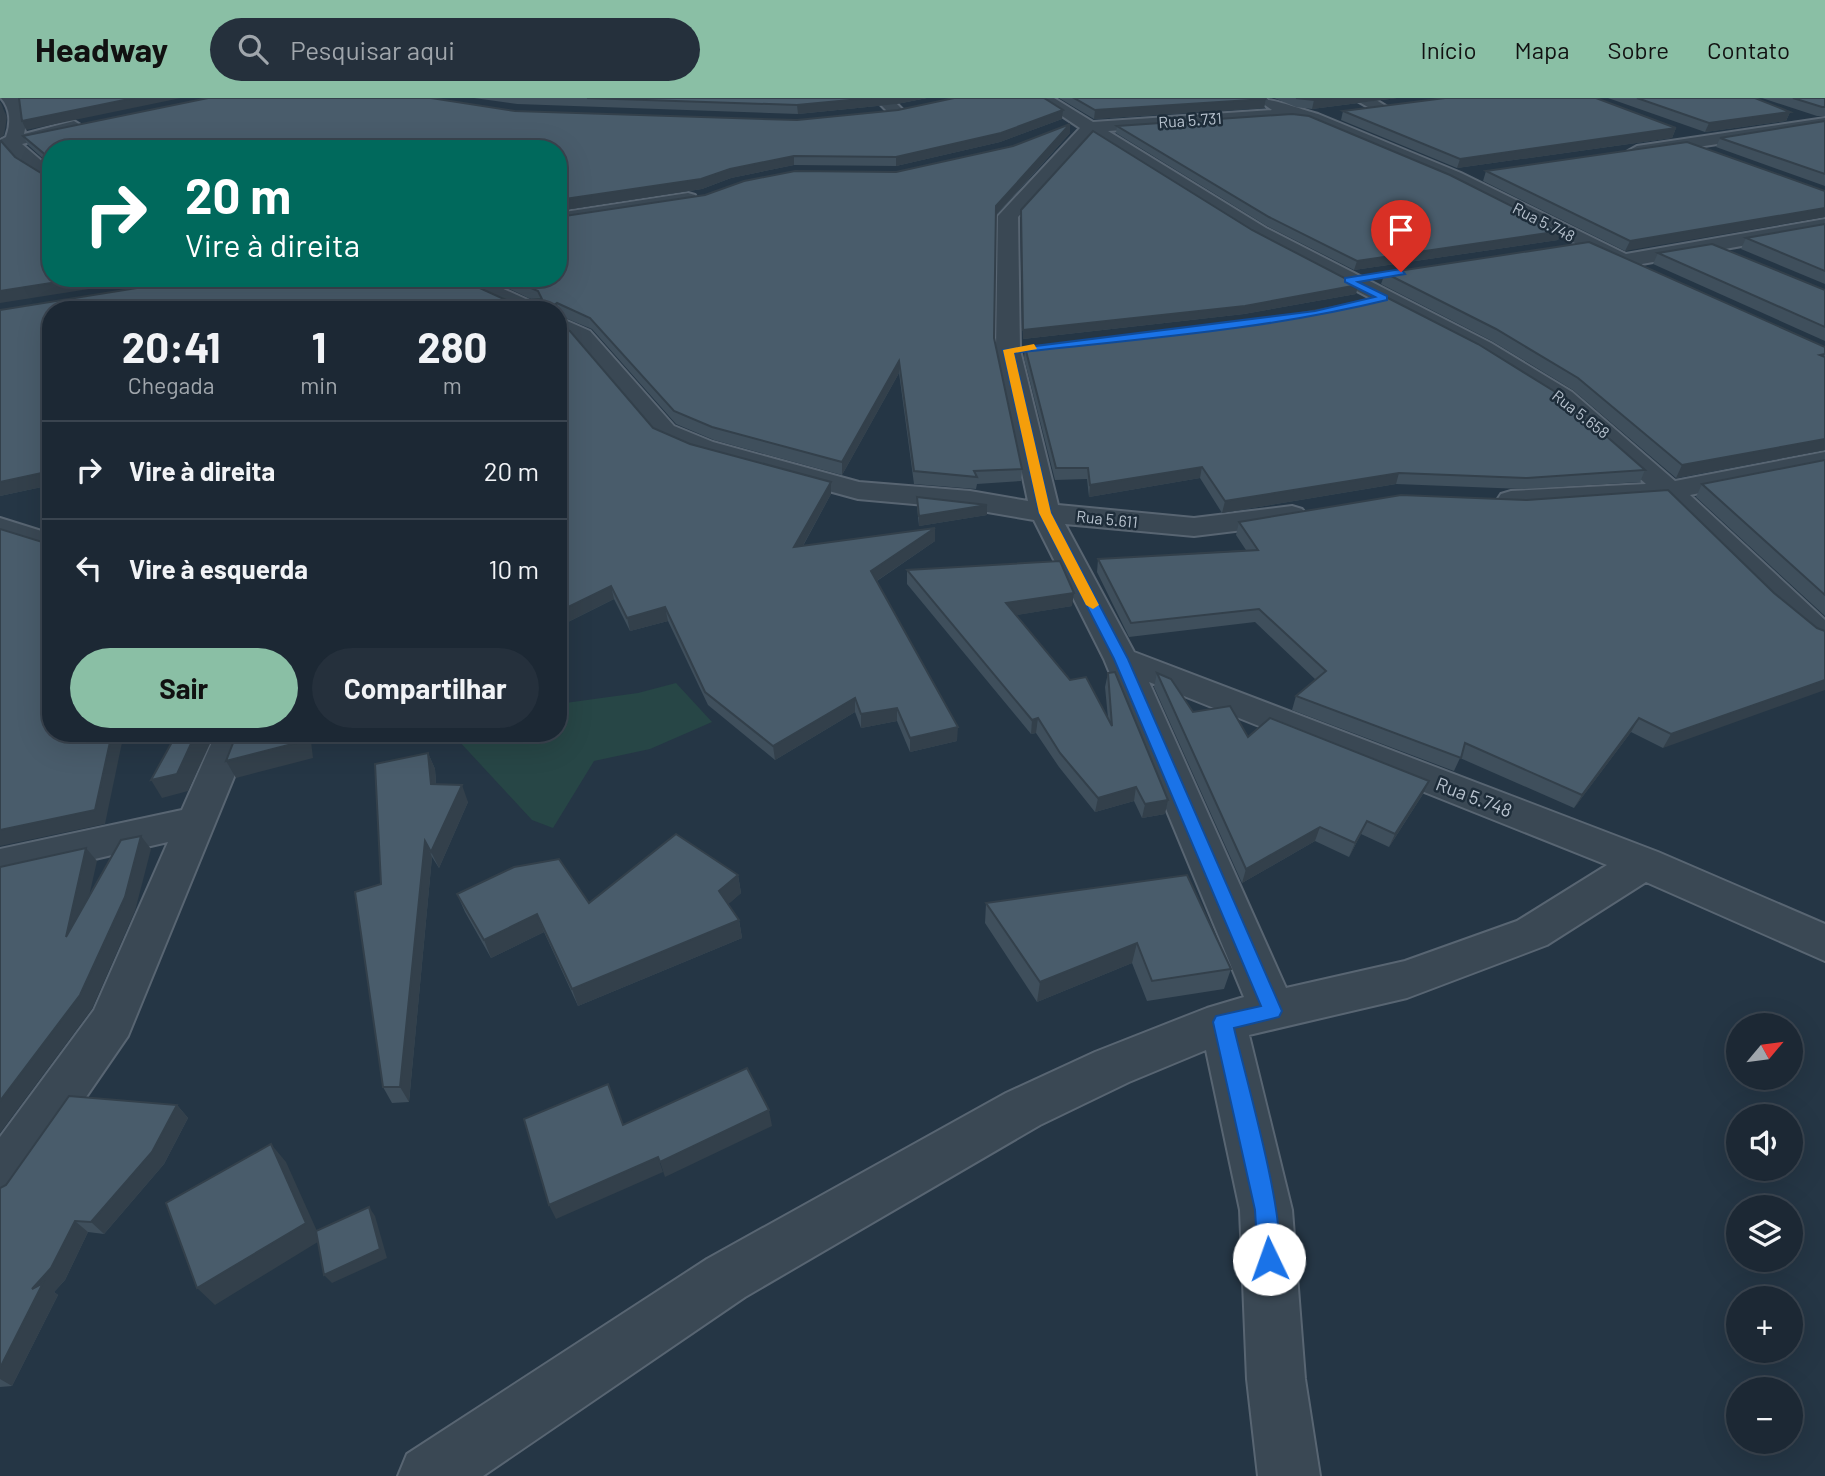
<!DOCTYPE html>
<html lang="pt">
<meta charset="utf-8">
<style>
:root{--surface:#1c2834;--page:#25303c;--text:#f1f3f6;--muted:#a0a6ac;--line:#3a444f;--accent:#8abfa5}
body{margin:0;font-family:Barlow,sans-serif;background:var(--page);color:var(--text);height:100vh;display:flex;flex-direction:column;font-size:26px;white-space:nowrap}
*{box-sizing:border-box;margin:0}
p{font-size:23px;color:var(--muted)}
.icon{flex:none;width:38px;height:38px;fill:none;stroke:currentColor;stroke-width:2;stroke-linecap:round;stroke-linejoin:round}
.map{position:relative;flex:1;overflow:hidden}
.details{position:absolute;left:42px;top:203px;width:525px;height:441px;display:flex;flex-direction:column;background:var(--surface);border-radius:28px;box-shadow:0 7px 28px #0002,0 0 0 2px var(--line)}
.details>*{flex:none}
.hud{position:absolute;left:42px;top:42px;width:525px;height:147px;border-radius:28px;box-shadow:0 7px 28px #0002,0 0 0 2px var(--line);background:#00695c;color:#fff;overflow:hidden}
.needle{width:46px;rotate:61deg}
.controls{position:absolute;left:1726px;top:915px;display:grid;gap:14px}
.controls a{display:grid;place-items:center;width:77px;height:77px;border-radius:50%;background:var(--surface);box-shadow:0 7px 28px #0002,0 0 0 2px var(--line);font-size:35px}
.pin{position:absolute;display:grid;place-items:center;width:60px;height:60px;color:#fff;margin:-72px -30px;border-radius:50% 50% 50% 0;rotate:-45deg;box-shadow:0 0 7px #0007}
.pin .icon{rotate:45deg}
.me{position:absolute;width:77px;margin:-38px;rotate:357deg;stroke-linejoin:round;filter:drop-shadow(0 0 5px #0008)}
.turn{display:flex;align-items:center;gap:24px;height:147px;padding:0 28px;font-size:32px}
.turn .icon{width:91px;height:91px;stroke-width:2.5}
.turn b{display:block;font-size:49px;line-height:60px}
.eta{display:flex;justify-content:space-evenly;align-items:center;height:119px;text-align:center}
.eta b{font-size:42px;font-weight:700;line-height:49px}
.button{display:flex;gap:14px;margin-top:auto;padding:14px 28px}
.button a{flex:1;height:80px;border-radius:42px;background:var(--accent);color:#111;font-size:28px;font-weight:700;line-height:80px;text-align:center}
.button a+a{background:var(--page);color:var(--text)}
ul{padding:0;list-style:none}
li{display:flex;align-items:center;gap:21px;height:98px;padding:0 28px;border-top:2px solid var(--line)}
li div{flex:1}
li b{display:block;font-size:26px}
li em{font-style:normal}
header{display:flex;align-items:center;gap:42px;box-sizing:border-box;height:98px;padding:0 35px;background:var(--accent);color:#111}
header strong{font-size:33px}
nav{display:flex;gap:38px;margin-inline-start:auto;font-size:24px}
.search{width:490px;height:63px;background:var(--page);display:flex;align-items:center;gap:18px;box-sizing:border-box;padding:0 24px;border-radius:38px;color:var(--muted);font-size:26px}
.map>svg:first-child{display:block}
.green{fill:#274646}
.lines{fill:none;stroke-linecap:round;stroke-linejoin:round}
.minor-casing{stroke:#586572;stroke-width:4}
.minor{fill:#3a4854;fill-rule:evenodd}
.wall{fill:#3f4f5c}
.shaded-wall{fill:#33404b}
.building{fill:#495c6b;stroke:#33404b;stroke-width:2}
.route{fill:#1a73e8;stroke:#114b97;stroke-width:2}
.slow{fill:#f59e0b}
.labels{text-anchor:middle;stroke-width:5;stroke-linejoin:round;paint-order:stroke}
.far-street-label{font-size:16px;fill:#b7c2ce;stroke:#1e2d3a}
.street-label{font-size:19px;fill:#b7c2ce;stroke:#1e2d3a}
</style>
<header>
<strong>Headway</strong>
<div class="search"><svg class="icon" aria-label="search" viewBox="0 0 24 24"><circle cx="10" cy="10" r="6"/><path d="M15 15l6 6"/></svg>Pesquisar aqui</div>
<nav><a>Início</a><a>Mapa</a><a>Sobre</a><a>Contato</a></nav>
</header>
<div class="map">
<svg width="1825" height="1378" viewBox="0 0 1825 1378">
<rect width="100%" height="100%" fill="#253645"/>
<polygon class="green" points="676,585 712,624 650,651 594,663 553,730 532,722 458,642 459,635 558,635 558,606 638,595"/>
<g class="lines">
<defs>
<g id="minor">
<path d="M1 0H20C26 11 27 24 24 36L74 23 82 28 80 32 22 46 51 71V85L21 66 7 50 0 52V42L6 39C11 26 11 11 1 0Z"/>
<polygon points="874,0 891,0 905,14 897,19 891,17"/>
<path d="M1035 0H1054L1093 24 1272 12 1262 5 1264 2C1271 0 1307 13 1318 16L1461 75 1626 156 1825 121V133L1642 166 1639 171 1632 173 1449 83 1308 23 1291 21 1108 33 1266 130 1491 245 1572 294 1675 383 1825 354V370L1690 397 1825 522V549C1792 541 1693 432 1662 402L1511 411 1501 408 1497 402 1501 396 1511 393 1646 386 1554 304 1475 255 1252 138 1092 37 1018 119 1020 252 1058 407 1194 420 1292 408 1302 411 1307 417 1302 423 1292 426 1194 438 1065 426 1134 554 1658 754 1825 826V863L1646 784 1547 847 1407 900 1249 937 1292 1112 1305 1281 1320 1378H1258L1247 1281 1240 1112 1206 952 1129 984 1040 1027 745 1199 483 1378H398L407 1356 707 1161 1006 995 1095 954 1207 910 1244 899 1104 561 1034 422 970 411 858 401 693 356 656 340 574 243 558 235V219L590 233 674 328 713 344 859 384 970 393 1028 403 996 252 998 118 1080 30ZM1149 584 1607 767 1517 823 1405 863 1286 890Z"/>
<polygon points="1352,0 1373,0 1389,10 1387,13 1375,13"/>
<polygon points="1825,20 1825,30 1637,58 1628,53 1637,48"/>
<polygon points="688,95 695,97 697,101 695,105 558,127 558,115"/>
<polygon points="450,180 479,180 539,207 542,212 512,212 453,185"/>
<polygon points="0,420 51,436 51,455 0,439"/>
<polygon points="216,635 252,635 128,938 18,1098 0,1105 0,1039 94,912 168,744 0,783 0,751 182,712"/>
</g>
</defs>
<use href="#minor" class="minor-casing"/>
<use href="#minor" class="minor"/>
</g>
<g class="wall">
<polygon points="474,0 927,0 897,6 798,16 517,6"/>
<polygon points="1059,0 1265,0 1266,1 1264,10 1094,21"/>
<polygon points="1274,0 1397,0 1312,11 1296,9"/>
<polygon points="1608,0 1755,0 1790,14 1786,23 1705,34"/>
<polygon points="1762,0 1825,0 1825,18 1817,18"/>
<polygon points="515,13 797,22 1062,21 1000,44 896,68 794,67 731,80 702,91 558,113 558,51 51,180 15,59 46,78 48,65 28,47 23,38"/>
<polygon points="1343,13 1676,30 1672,40 1457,70 1341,22"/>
<polygon points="1825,23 1825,88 1716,49 1720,40"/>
<polygon points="1117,28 1561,133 1558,142 1354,172 1267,128 1116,35"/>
<polygon points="1070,35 996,118 994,240 1022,371 1021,383 977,386 976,391 914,386 899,275 842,377 714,342 676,326 592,231 558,217 558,212 51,212 51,387 0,398 0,212 508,203 533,202 486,180 558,180 896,74"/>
<polygon points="1486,73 1825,93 1625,153 1483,83"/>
<polygon points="1021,112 1252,132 1358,187 1356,196 1244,216 1023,241"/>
<polygon points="1825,126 1825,186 1741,151 1746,140"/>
<polygon points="1658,155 1825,192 1825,243 1653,166"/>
<polygon points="1385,175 1825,249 1825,352 1676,380 1573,292 1492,243 1381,186"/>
<polygon points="558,228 653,330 690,346 831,396 803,448 935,443 877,483 957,643 910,654 897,623 861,630 855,614 775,662 708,607 668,523 630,533 614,501 558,529"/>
<polygon points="1025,249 1645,372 1640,384 1522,391 1396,386 1222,415 1200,380 1089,399 1087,381 1055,382 1024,260"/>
<polygon points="1825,362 1825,518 1696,399 1702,386"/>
<polygon points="917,399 987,407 987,417 919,428 917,409"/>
<polygon points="1239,424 1774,495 1817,530 1663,650 1631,634 1574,710 1460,660 1454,673 1292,612 1296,598 1316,582 1255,524 1129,539 1097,474 1098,461 1246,452 1236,437"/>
<polygon points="907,472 1072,508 1016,517 1070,582 1108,620 1105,589 1108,575 1165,716 1142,720 1134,703 1095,714 1059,669 1036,635 1031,636 907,486"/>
<polygon points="1157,575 1193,614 1248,639 1423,696 1389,749 1361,736 1349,759 1315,743 1242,785 1154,589"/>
<polygon points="428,655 435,671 436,686 468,704 439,770 432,759 409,1004 392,1005 383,989 381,786"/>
<polygon points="738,777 741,795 728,806 739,822 742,840 578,908 544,834 491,860 465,814 457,796 589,805"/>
<polygon points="986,805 1231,871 1224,891 1147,903 1132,865 1037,904 985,825"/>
<polygon points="177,1007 188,1020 164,1066 104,1136 88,1134 65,1182 54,1194 58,1197 12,1288 0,1289 0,1090"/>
</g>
<g class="shaded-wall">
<polygon points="134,0 181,0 26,32 22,23"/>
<polygon points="871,0 927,0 897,6 798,16 797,7"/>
<polygon points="1332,0 1397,0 1312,11 1314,2"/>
<polygon points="1266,1 1264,10 1094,21 1095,12"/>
<polygon points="0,4 7,19 4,37 0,40"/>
<polygon points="1063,12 1062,21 1000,44 896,68 896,59"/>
<polygon points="1790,14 1786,23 1705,34 1709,25"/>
<polygon points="1070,26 1070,35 995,118 996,108"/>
<polygon points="1676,30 1672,40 1457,70 1460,61"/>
<polygon points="794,58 794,67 731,80 702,91 558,113 558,102"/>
<polygon points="1825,110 1825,119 1625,153 1630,143"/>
<polygon points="1561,133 1558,142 1354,172 1357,163"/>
<polygon points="83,180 159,180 0,205 0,193"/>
<polygon points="1358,187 1356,196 1244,216 1023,241 1023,232"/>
<polygon points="557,205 558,212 553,212 553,208"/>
<polygon points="899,263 899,275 842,377 842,364"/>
<polygon points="1825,341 1825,352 1676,380 1682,367"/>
<polygon points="1202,369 1200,380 1089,399 1090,387"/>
<polygon points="51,373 51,387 0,398 0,384"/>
<polygon points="1399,375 1396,386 1222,415 1225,403"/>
<polygon points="831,384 831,396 795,462 794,449"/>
<polygon points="987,407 987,417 919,428 919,418"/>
<polygon points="935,430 935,443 872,486 871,473"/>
<polygon points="611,488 614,501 558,529 558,514"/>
<polygon points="1074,495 1072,508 1005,519 1006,505"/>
<polygon points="665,509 668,523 630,533 627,520"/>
<polygon points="1825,582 1825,592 1663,650 1671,636"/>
<polygon points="855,600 855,614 775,662 773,648"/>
<polygon points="897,610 897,623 861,630 861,616"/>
<polygon points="1038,620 1036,635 1031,636 1032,622"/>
<polygon points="1639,620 1631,634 1574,710 1582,697"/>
<polygon points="958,629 957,643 910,654 910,640"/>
<polygon points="112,635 124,635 105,726 0,748 0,732"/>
<polygon points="196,635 215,635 188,693 162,700 151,682"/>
<polygon points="303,635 310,635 313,660 236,680 226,663"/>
<polygon points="428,655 435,671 437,702 431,686"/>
<polygon points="1429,683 1423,696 1389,749 1395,736"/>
<polygon points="462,687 468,704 439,770 431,754"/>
<polygon points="1136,689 1134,703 1095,714 1098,700"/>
<polygon points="1168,702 1165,716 1142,720 1145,706"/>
<polygon points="1367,723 1361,736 1349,759 1355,745"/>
<polygon points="1320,729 1315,743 1242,785 1246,771"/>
<polygon points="141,738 151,751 135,813 92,911 0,1035 0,1003"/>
<polygon points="425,743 432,759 409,1004 400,989"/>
<polygon points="86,750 97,763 77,852 66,839"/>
<polygon points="738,777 741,795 722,812 719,793"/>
<polygon points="537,816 544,834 491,860 484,842"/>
<polygon points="739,822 742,840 578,908 572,891"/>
<polygon points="1137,845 1132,865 1037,904 1040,884"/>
<polygon points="177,1007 188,1020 164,1066 104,1136 91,1124"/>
<polygon points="769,1012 772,1028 665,1079 660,1064"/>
<polygon points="271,1046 286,1064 321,1142 215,1207 197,1190"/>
<polygon points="658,1059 663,1074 556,1121 549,1107"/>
<polygon points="369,1109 375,1118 387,1160 332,1185 324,1177"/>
<polygon points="75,1123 88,1134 65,1182 54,1194 58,1197 12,1288 0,1281 0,1270 32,1191"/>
</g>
<g class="building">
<polygon points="19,0 134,0 22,23"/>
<polygon points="208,0 431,0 515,13 797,22 898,12 954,0 1044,0 1063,12 1001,35 896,59 794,58 730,71 701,81 558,102 558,51 51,51 51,180 83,180 0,193 0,44 1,43 15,59 46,78 48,59 23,38"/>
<polygon points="587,0 871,0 797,7"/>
<polygon points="1074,0 1265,0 1266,1 1095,12"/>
<polygon points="1296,0 1332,0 1314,2"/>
<polygon points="1445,0 1596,0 1676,30 1460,61 1343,13"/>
<polygon points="1637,0 1755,0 1790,14 1709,25"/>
<polygon points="1793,0 1825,0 1825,9 1822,9"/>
<polygon points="0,5 2,10 0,23"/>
<polygon points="1292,16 1309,18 1450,77 1561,133 1357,163 1269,119 1117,28"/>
<polygon points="1825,23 1825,76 1720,40"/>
<polygon points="1070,26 996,108 994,240 1022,371 974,373 977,379 914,373 899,263 842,364 712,329 674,313 590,220 557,205 553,208 553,212 51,212 51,373 0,384 0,212 199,180 458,180 508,203 542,201 538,193 508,180 558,180 558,119 705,97 744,83 795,73 896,74 1013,48"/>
<polygon points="1093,33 1252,132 1358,187 1245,208 1023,232 1021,112"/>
<polygon points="1687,44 1825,93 1825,110 1630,143 1486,73"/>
<polygon points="1825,126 1825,173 1746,140"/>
<polygon points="1589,144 1825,249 1825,256 1820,257 1825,259 1825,341 1682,367 1578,280 1496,231 1385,175"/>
<polygon points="1712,146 1825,192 1825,229 1658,155"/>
<polygon points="1386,199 1478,246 1557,295 1645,372 1527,380 1399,375 1225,403 1202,369 1090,387 1088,370 1056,370 1025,249 1247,225"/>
<polygon points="558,228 570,233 653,330 690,346 831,384 794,449 935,430 871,473 958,629 910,640 897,610 861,616 855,600 773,648 705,594 665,509 627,520 611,488 558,514"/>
<polygon points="1825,362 1825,497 1702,386"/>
<polygon points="1668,392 1774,495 1817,530 1825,533 1825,582 1671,636 1639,620 1582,697 1465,645 1461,660 1296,598 1326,573 1259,511 1131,525 1098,461 1258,452 1239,424 1401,397 1527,402"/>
<polygon points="917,399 987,407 919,418"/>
<polygon points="46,427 51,427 51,635 112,635 95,712 0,732 0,431 42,444 46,442"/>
<polygon points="1060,463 1074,495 1006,505 1070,582 1086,579 1112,628 1108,575 1115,574 1168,702 1145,706 1136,689 1098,700 1060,655 1038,620 1032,622 907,472"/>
<polygon points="1157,575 1171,581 1193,614 1230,608 1248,639 1270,620 1429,683 1395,736 1367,723 1355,745 1320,729 1246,771"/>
<polygon points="177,635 196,635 177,676 151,682"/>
<polygon points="237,635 303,635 304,643 226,663"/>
<polygon points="428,655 431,686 462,687 431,754 425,743 400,989 383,989 355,794 381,786 375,666"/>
<polygon points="676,736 738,777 719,793 739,822 572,891 537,816 484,842 457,796 514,769 559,761 589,805"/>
<polygon points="141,738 125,799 80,897 0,1003 0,769 86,750 66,839 121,742"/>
<polygon points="1187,777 1231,871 1152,883 1137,845 1040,884 986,805"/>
<polygon points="747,970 769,1012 660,1064 658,1059 549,1107 524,1021 608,986 623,1027"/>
<polygon points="69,998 177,1007 152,1054 91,1124 75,1123 51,1170 32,1191 43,1185 0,1270 0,1090 6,1087"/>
<polygon points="271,1046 306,1125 197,1190 166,1105"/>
<polygon points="369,1109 380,1151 324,1177 316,1133"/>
</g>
<path class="route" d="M1401 171 1405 176 1358 184 1387 198V202C1264 232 1139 241 1014 255L1051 415 1128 561 1282 913 1279 919 1234 930C1244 974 1291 1134 1277 1168L1269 1172 1261 1168 1258 1161 1255 1112 1213 924 1216 918 1261 908 1114 561 1039 415 1003 252 1315 213 1375 199 1345 184V180Z"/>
<polygon class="slow" points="1034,246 1037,251 1014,255 1051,415 1099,507 1093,511 1086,507 1039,415 1003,252"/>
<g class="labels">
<g class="far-street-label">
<text transform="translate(1190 22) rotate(-4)" y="6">Rua 5.731</text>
<text transform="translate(1544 124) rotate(27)" y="6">Rua 5.748</text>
<text transform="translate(1581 316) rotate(38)" y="6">Rua 5.658</text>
<text transform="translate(1107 421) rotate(6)" y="6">Rua 5.611</text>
</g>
<g class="street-label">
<text transform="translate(1474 699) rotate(21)" y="7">Rua 5.748</text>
</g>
</g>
</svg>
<div class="controls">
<a><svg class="needle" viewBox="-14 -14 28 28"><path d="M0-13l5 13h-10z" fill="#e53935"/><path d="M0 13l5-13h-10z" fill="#a0a6ac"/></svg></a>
<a><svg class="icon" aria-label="sound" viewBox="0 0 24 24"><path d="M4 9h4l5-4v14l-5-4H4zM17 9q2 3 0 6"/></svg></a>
<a><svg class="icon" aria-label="layers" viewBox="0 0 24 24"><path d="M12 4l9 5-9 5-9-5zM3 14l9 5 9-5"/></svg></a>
<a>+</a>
<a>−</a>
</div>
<div class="pin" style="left:1401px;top:174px;background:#d93025"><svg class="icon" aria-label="arrive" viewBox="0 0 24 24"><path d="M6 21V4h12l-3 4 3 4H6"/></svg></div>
<svg class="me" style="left:1269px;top:1161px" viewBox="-20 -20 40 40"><circle r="19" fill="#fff"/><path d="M0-13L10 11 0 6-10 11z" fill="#1a73e8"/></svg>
<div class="hud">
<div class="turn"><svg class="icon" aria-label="right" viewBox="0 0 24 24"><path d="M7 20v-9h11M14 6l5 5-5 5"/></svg><div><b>20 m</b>Vire à direita</div></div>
</div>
<section class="details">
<div class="eta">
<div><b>20:41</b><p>Chegada</p></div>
<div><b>1</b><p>min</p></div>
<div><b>280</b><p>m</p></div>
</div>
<ul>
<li><svg class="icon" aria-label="right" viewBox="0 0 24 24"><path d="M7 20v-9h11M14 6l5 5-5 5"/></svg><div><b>Vire à direita</b></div><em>20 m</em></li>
<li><svg class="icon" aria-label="left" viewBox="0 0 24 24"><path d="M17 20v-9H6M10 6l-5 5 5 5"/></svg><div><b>Vire à esquerda</b></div><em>10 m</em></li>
</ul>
<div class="button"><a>Sair</a><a>Compartilhar</a></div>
</section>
</div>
